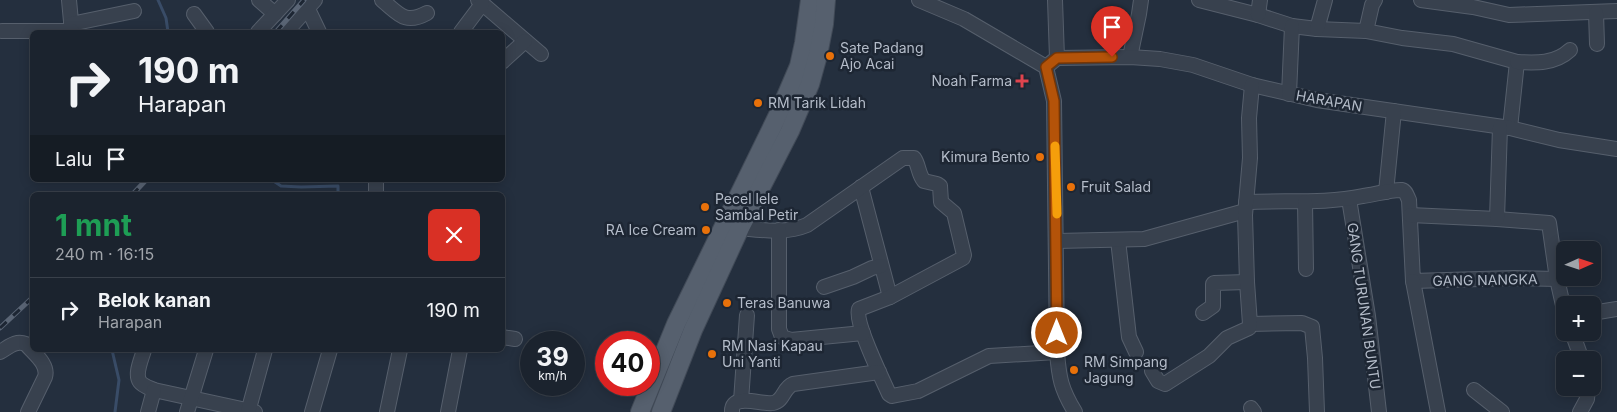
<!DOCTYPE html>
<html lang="id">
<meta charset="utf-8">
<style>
:root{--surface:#1b232e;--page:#282f3a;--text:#f1f3f6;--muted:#a0a4aa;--line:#39404a}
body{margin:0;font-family:Inter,sans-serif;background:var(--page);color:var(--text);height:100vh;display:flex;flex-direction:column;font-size:19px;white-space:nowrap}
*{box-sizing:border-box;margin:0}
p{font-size:16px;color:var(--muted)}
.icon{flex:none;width:28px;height:28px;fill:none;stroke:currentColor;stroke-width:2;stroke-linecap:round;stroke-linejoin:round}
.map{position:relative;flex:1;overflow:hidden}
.panel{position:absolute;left:30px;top:192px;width:475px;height:160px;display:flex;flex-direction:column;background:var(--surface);border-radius:8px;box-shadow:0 2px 12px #0003,0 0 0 1px var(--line)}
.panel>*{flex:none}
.guide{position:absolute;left:30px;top:30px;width:475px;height:152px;border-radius:8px;box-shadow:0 2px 12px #0003,0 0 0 1px var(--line);background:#1b232e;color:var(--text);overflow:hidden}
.needle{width:32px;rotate:87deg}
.buttons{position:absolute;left:1556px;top:241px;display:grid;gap:10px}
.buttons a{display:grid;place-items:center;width:45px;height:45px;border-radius:8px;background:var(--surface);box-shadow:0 2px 12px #0003,0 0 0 1px var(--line);font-size:25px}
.speed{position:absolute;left:520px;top:331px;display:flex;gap:10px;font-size:25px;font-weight:700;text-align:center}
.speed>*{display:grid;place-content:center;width:65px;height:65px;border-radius:50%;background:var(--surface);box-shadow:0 2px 12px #0003,0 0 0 1px var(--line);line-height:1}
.speed small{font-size:12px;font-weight:400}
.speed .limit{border:8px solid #d22;background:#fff;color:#111}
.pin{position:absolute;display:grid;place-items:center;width:42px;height:42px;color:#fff;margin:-51px -21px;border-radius:50% 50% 50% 0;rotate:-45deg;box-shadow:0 0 5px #0007}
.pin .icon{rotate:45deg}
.me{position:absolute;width:55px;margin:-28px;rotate:0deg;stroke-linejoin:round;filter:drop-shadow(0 0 4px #0008)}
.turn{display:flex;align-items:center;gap:18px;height:105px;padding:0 25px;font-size:22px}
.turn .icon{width:65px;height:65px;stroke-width:2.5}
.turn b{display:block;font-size:35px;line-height:42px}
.then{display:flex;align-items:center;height:48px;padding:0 25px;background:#0003;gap:10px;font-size:19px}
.round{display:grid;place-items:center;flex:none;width:52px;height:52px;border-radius:8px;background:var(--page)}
.summary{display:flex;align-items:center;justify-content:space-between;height:85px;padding:0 25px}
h1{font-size:30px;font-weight:700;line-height:38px;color:#1e9e55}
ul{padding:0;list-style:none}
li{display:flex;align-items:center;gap:15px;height:65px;padding:0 25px;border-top:1px solid var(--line)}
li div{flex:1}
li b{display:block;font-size:19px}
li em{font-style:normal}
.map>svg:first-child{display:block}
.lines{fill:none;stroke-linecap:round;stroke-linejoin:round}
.stream{stroke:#394c67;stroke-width:3}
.minor-casing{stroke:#565f6c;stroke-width:16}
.major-casing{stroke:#414a57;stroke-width:20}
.minor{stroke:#38414e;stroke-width:14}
.major{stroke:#56606e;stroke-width:18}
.rail-casing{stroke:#5a6575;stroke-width:5}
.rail{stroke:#1d2633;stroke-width:3;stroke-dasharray:9;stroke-linecap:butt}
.route-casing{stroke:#753606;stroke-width:12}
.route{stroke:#b45309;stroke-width:9}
.slow{stroke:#f59e0b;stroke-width:9}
.food-dot{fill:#e8710a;stroke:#1d2633;stroke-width:2}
.health-dot{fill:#e0444e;stroke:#1d2633;stroke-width:2}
.labels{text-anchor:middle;stroke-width:5;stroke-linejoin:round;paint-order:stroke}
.poi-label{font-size:14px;fill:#b4bcc9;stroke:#1d2633;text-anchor:start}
.street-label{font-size:14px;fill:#b4bcc9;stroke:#1d2633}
</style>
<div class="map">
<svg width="1617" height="412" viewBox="0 0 1617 412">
<rect width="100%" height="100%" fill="#242f3e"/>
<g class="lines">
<g class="stream">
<polyline points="158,0 166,18 168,32"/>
<polyline points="272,180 281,186 301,187 338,186 338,195"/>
<polyline points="112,350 119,380 115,412"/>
</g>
<defs>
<g id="minor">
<polyline points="69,0 72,32"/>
<polyline points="259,0 275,14"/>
<path d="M382 0C399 14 405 25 427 13"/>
<polyline points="478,0 541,54"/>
<path d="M919 0 964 19 1046 67 1054 101 1057 352C1059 378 1061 389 1075 412"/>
<polyline points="1055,0 1057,58"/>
<polyline points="1199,0 1258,15 1292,26 1317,29 1366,31 1402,38 1453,44 1517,62 1510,128"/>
<polyline points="1421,0 1473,7 1509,15 1617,11"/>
<polyline points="308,9 319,32"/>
<polyline points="1596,13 1597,44"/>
<polyline points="194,14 207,32"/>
<polyline points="1258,15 1260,0"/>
<polyline points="71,24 134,11"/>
<polyline points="1317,29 1325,0"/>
<polyline points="2,31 72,31"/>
<polyline points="1366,31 1372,5 1375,0"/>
<polyline points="258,32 288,0"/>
<polyline points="286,32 315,0"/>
<polyline points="461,32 482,4"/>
<polyline points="1130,57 1139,14 1141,0"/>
<polyline points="502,62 525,41"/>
<path d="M1517 62C1536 63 1555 64 1570 50"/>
<polyline points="1046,67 1057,58 1130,57 1160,59 1193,65 1252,85 1317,100 1510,128 1559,140 1617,149"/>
<polyline points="1289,94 1292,26"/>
<polyline points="376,180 376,195"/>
<polyline points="861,187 890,297"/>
<polyline points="1386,192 1394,111"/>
<polyline points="1349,199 1368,316 1379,412"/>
<path d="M1246 202C1285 200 1325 204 1363 196 1372 195 1394 189 1402 190 1406 191 1407 196 1409 200L1413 281 1514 278 1557 279"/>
<polyline points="1305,202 1306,269"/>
<polyline points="1410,215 1497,219 1549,223 1557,279 1565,314"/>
<polyline points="1497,219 1500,127"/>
<path d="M740 228C761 230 786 234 807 225L903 158H914C919 165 918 174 924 181L937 184 940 186 941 202 954 213 964 255 963 258 890 297 859 309C854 322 882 378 889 394L892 396 897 395 918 391 989 356 1057 352"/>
<polyline points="779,230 779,329 782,337 791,340 863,333"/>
<polyline points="1118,240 1129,337 1136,352"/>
<polyline points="1057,241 1144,239 1245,211"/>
<polyline points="1413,281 1438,412"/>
<polyline points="824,287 853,277 872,268 881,266"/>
<polyline points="1203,313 1213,306 1213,284 1214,283 1247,282"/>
<polyline points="1592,313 1617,309"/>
<polyline points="1250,324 1302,323 1312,327 1315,358 1317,412"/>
<polyline points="1572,332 1582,360"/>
<polyline points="502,337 515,339"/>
<path d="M144 350C142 358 134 374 140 382 143 386 150 388 154 390L255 412"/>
<path d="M0 352C9 347 15 340 26 344 33 353 49 364 45 377L28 412"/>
<polyline points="1152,371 1158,381 1165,384 1209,356 1227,338 1249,328 1250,324 1247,282 1245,215 1250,158 1249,118 1252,85"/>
<polyline points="1474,390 1502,412"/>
<polyline points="741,401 747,315"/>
<polyline points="1251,408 1254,412"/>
<polyline points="148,412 154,390"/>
<polyline points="187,412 206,350"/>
<polyline points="248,412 265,350"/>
<polyline points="312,412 330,350"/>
<polyline points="387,412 400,350"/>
<polyline points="448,412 460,350"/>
<path d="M732 412C731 392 762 405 773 403 784 401 783 388 793 384L879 372"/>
<polyline points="1580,412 1587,399 1588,388"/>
</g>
<g id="major">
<polyline points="640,412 676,324 778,115 799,66 804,43 810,0"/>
<polyline points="661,412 693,330 740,228 790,131 810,84 818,55 824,24 826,0"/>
</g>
</defs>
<use href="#minor" class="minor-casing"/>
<use href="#major" class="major-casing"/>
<use href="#minor" class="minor"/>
<use href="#major" class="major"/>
<defs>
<g id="rail">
<polyline points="276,32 304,0"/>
<polyline points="132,195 146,180"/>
<polyline points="0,328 32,298"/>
</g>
</defs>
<use href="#rail" class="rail-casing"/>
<use href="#rail" class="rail"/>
</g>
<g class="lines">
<defs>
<polyline id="route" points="1057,333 1054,101 1046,67 1057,58 1112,57"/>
</defs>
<use href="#route" class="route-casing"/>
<use href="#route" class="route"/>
<polyline class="slow" points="1055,146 1057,214"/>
</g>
<g class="food-dot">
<circle cx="830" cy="56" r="5"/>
<circle cx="758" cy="103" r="5"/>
<circle cx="1040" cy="157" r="5"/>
<circle cx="1071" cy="187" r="5"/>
<circle cx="705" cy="207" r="5"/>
<circle cx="706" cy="230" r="5"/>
<circle cx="727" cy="303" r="5"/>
<circle cx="712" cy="354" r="5"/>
<circle cx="1074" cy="370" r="5"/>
</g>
<path class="health-dot" d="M1019.5 73.5h5v5h5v5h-5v5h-5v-5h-5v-5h5z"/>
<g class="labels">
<g class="poi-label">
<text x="840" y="53">Sate Padang<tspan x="840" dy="16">Ajo Acai</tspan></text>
<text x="1012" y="86" text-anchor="end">Noah Farma</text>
<text x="768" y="108">RM Tarik Lidah</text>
<text x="1030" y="162" text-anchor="end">Kimura Bento</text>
<text x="1081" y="192">Fruit Salad</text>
<text x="715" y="204">Pecel lele<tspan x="715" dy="16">Sambal Petir</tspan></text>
<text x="696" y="235" text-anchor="end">RA Ice Cream</text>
<text x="737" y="308">Teras Banuwa</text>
<text x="722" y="351">RM Nasi Kapau<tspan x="722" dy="16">Uni Yanti</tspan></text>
<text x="1084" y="367">RM Simpang<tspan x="1084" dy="16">Jagung</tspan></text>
</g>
<g class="street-label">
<text transform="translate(1329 101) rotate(10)" y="5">HARAPAN</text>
<text transform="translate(1485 280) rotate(-1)" y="5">GANG NANGKA</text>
<text transform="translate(1364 306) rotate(82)" y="5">GANG TURUNAN BUNTU</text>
</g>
</g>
</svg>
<div class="buttons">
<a><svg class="needle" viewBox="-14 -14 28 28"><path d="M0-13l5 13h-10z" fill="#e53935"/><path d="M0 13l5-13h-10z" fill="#a0a4aa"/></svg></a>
<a>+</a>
<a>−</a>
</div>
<div class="speed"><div>39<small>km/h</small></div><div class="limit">40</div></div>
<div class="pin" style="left:1112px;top:57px;background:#d93025"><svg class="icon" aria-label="arrive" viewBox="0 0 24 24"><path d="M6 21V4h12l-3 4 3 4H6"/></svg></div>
<svg class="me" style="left:1057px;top:333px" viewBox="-20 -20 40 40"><circle r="17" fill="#b45309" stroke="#fff" stroke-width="3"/><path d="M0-11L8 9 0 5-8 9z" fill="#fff"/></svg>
<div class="guide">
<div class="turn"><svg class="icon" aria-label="right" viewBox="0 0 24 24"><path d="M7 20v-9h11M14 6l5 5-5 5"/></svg><div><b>190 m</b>Harapan</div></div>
<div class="then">Lalu<svg class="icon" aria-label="arrive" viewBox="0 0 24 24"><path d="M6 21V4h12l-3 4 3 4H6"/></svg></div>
</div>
<section class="panel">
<div class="summary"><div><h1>1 mnt</h1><p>240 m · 16:15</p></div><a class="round" style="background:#d93025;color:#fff"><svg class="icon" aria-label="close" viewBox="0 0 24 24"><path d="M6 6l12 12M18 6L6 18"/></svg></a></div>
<ul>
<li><svg class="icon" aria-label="right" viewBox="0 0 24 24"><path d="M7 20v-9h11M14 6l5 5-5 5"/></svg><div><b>Belok kanan</b><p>Harapan</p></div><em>190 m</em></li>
</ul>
</section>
</div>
